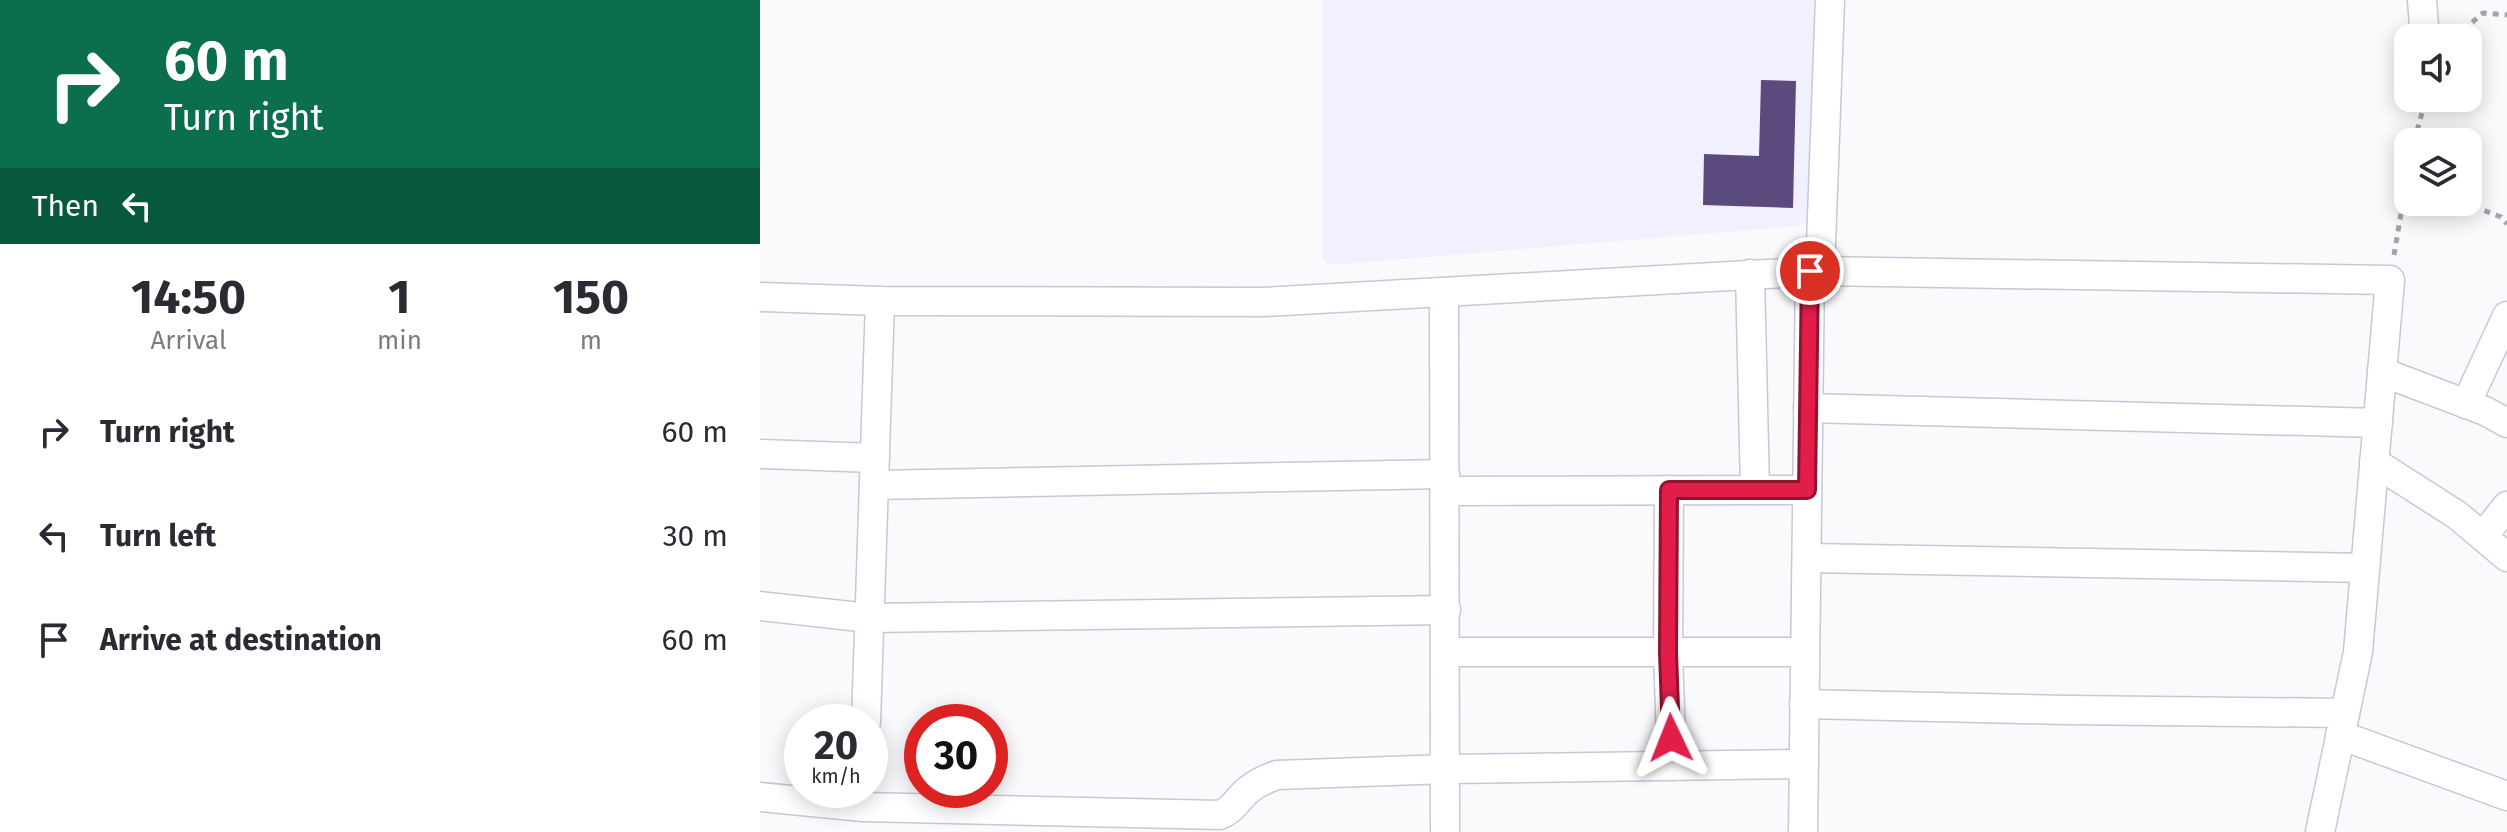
<!DOCTYPE html>
<style>
:root{--surface:#fff;--page:#f7f7f7;--text:#2b2b33;--muted:#7c7c81}
body{margin:0;font-family:"Fira Sans",sans-serif;background:var(--page);color:var(--text);height:100vh;display:flex;flex-direction:column;font-size:30px;white-space:nowrap}
*{box-sizing:border-box;margin:0}
p{font-size:26px;color:var(--muted)}
.icon{flex:none;width:44px;height:44px;fill:none;stroke:currentColor;stroke-width:2;stroke-linecap:round;stroke-linejoin:round}
.map{position:relative;flex:1;overflow:hidden}
.details{display:flex;flex-direction:column;background:var(--surface);width:760px}
.details>*{flex:none}
.banner{background:#0b6e4f;color:#fff;overflow:hidden}
.controls{position:absolute;left:1634px;top:24px;display:grid;gap:16px}
.controls a{display:grid;place-items:center;width:88px;height:88px;border-radius:16px;background:var(--surface);box-shadow:0 4px 20px #0003;font-size:40px}
.speed{position:absolute;left:24px;top:704px;display:flex;gap:16px;font-size:40px;font-weight:700;text-align:center}
.speed>*{display:grid;place-content:center;width:104px;height:104px;border-radius:50%;background:var(--surface);box-shadow:0 4px 20px #0003;line-height:1}
.speed small{font-size:20px;font-weight:400}
.speed .limit{border:12px solid #d22;background:#fff;color:#111}
.pin{position:absolute;display:grid;place-items:center;width:68px;height:68px;color:#fff;margin:-34px;border:4px solid #fff;border-radius:50%;box-shadow:0 2px 8px #0007}
.me{position:absolute;width:88px;margin:-44px;rotate:358deg;stroke-linejoin:round;filter:drop-shadow(0 0 6px #0008)}
.turn{display:flex;align-items:center;gap:28px;height:168px;padding:0 32px;font-size:36px}
.turn .icon{width:104px;height:104px;stroke-width:2.5}
.turn b{display:block;font-size:56px;line-height:68px}
.then{display:flex;align-items:center;height:76px;padding:0 32px;background:#0003;gap:16px;font-size:30px}
.eta{display:flex;justify-content:space-evenly;align-items:center;height:136px;text-align:center}
.eta b{font-size:48px;font-weight:700;line-height:56px}
ul{padding:0;list-style:none}
li{display:flex;align-items:center;gap:24px;height:104px;padding:0 32px}
li div{flex:1}
li b{display:block;font-size:30px}
li em{font-style:normal}
main{display:flex;flex:1;min-height:0}
.map>svg:first-child{display:block}
.built{fill:#f2effe}
.building{fill:#5a4a7e}
.lines{fill:none;stroke-linecap:round;stroke-linejoin:round}
.minor-casing{stroke:#cac6d7;stroke-width:31}
.path{stroke:#a5a3a8;stroke-width:5;stroke-dasharray:6 6;stroke-linecap:butt}
.minor{stroke:#fff;stroke-width:28}
.route-casing{stroke:#92132f;stroke-width:20}
.route{stroke:#e11d48;stroke-width:14}
</style>
<main>
<section class="details">
<div class="banner">
<div class="turn"><svg class="icon" aria-label="right" viewBox="0 0 24 24"><path d="M7 20v-9h11M14 6l5 5-5 5"/></svg><div><b>60 m</b>Turn right</div></div>
<div class="then">Then<svg class="icon" aria-label="left" viewBox="0 0 24 24"><path d="M17 20v-9H6M10 6l-5 5 5 5"/></svg></div>
</div>
<div class="eta">
<div><b>14:50</b><p>Arrival</p></div>
<div><b>1</b><p>min</p></div>
<div><b>150</b><p>m</p></div>
</div>
<ul>
<li><svg class="icon" aria-label="right" viewBox="0 0 24 24"><path d="M7 20v-9h11M14 6l5 5-5 5"/></svg><div><b>Turn right</b></div><em>60 m</em></li>
<li><svg class="icon" aria-label="left" viewBox="0 0 24 24"><path d="M17 20v-9H6M10 6l-5 5 5 5"/></svg><div><b>Turn left</b></div><em>30 m</em></li>
<li><svg class="icon" aria-label="arrive" viewBox="0 0 24 24"><path d="M6 21V4h12l-3 4 3 4H6"/></svg><div><b>Arrive at destination</b></div><em>60 m</em></li>
</ul>
</section>
<div class="map">
<svg width="1747" height="832" viewBox="0 0 1747 832">
<rect width="100%" height="100%" fill="#faf9fc"/>
<polygon class="built" points="563,0 1054,0 1052,213 1046,224 1037,226 571,265 562,259"/>
<polygon class="building" points="1001,80 1036,81 1033,208 943,205 944,154 999,156"/>
<g class="lines">
<defs>
<g id="minor">
<polyline points="1662,0 1665,38"/>
<polyline points="1060,271 1070,0"/>
<polyline points="990,274 995,490"/>
<polyline points="684,292 685,832"/>
<polyline points="0,297 120,301 503,302 1060,271 1630,280 1598,652 1560,832"/>
<polyline points="1622,372 1725,411 1747,423"/>
<polyline points="1706,404 1747,316"/>
<polyline points="1048,408 1618,423"/>
<polyline points="0,454 115,458"/>
<polyline points="1614,462 1697,515 1747,557"/>
<polyline points="114,485 685,474"/>
<polyline points="909,490 908,652 912,766"/>
<polyline points="685,491 1047,490"/>
<polyline points="1723,536 1747,506"/>
<polyline points="1047,558 1605,568"/>
<polyline points="0,606 109,618 686,610"/>
<polyline points="686,652 1045,652"/>
<polyline points="1044,704 1309,710 1585,713"/>
<polyline points="106,722 120,301"/>
<polyline points="1580,735 1747,796"/>
<path d="M0 797 103 807 460 815C473 810 476 801 486 792 496 783 505 779 517 775L686 769 1044 764"/>
<polyline points="1043,832 1050,271"/>
</g>
</defs>
<use href="#minor" class="minor-casing"/>
<g class="path">
<polyline points="1694,38 1723,13 1747,15"/>
<polyline points="1654,142 1666,98"/>
<polyline points="1702,202 1741,217 1747,224"/>
<polyline points="1634,255 1648,172"/>
</g>
<use href="#minor" class="minor"/>
</g>
<g class="lines">
<defs>
<polyline id="route" points="911,738 908,652 909,490 1047,490 1050,271"/>
</defs>
<use href="#route" class="route-casing"/>
<use href="#route" class="route"/>
</g>
</svg>
<div class="controls">
<a><svg class="icon" aria-label="sound" viewBox="0 0 24 24"><path d="M4 9h4l5-4v14l-5-4H4zM17 9q2 3 0 6"/></svg></a>
<a><svg class="icon" aria-label="layers" viewBox="0 0 24 24"><path d="M12 4l9 5-9 5-9-5zM3 14l9 5 9-5"/></svg></a>
</div>
<div class="speed"><div>20<small>km/h</small></div><div class="limit">30</div></div>
<div class="pin" style="left:1050px;top:271px;background:#d93025"><svg class="icon" aria-label="arrive" viewBox="0 0 24 24"><path d="M6 21V4h12l-3 4 3 4H6"/></svg></div>
<svg class="me" style="left:911px;top:738px" viewBox="-20 -20 40 40"><path d="M0-17L14 15 0 8-14 15z" fill="#e11d48" stroke="#fff" stroke-width="4"/></svg>
</div>
</main>
